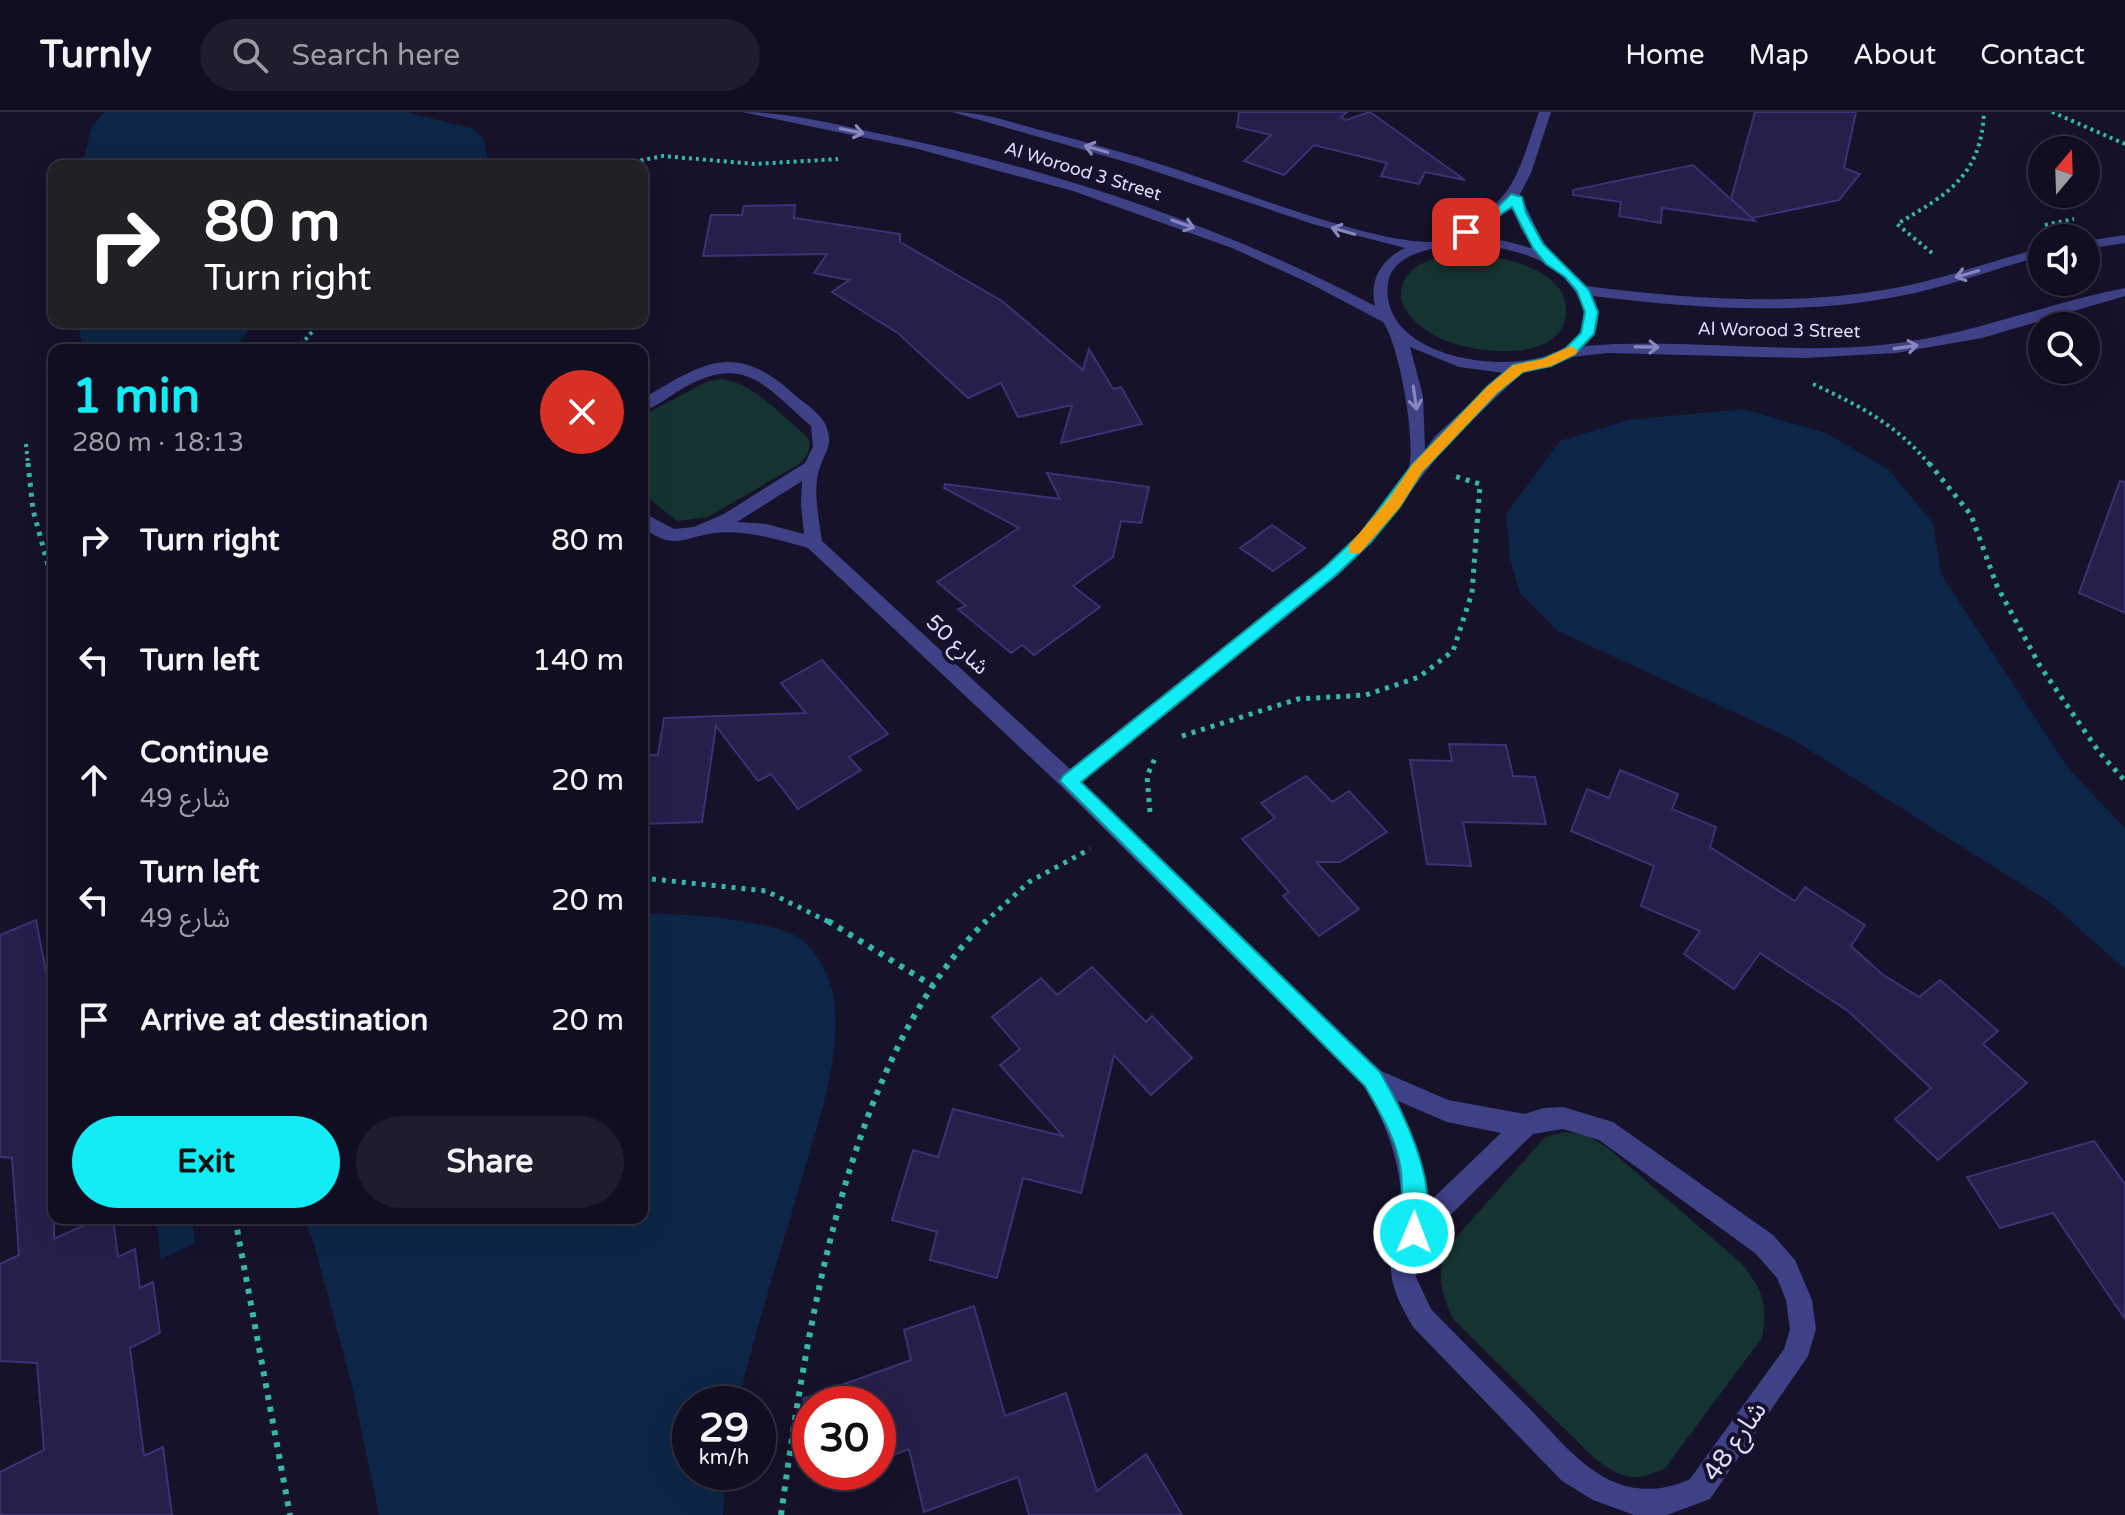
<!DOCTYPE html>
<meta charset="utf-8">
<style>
:root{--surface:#100e20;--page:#1e1c2d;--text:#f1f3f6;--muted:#9c9ca5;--line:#302e3e;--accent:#11ecf5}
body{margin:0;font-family:"Varela Round","Noto Sans Arabic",sans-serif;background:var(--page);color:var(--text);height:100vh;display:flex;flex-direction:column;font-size:30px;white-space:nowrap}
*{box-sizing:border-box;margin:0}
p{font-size:26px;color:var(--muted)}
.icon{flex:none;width:44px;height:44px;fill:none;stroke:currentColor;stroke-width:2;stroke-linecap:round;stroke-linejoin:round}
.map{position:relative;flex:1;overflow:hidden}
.drawer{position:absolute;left:48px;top:232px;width:600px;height:880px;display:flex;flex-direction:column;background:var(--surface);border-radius:16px;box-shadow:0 8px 32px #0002,0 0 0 2px var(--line)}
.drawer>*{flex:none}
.guide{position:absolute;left:48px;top:48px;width:600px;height:168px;border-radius:16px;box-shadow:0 8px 32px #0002,0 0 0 2px var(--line);background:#202124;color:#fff;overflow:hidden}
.needle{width:52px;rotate:19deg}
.tools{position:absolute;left:2028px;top:24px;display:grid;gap:16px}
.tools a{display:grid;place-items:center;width:72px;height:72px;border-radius:50%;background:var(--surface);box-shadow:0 8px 32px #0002,0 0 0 2px var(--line);font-size:40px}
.speed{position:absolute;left:672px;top:1274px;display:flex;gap:16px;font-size:40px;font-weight:700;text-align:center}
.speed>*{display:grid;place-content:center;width:104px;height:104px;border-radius:50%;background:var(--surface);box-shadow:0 8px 32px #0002,0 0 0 2px var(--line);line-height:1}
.speed small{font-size:20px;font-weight:400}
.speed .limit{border:12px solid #d22;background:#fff;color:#111}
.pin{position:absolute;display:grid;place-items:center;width:68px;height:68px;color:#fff;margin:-34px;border-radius:16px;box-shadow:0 4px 12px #0006}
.me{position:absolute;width:88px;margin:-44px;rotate:1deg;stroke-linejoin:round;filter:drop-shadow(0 0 6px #0008)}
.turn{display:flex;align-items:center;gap:28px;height:168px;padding:0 24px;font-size:36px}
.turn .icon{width:104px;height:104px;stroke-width:2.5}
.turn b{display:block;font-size:56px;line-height:68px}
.round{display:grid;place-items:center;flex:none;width:84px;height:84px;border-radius:42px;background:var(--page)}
.head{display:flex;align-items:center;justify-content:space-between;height:136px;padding:0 24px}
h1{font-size:48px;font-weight:700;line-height:60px;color:var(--accent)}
.action{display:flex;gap:16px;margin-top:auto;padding:16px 24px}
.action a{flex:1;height:92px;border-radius:48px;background:var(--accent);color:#111;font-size:32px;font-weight:700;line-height:92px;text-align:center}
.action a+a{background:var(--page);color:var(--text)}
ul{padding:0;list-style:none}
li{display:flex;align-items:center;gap:24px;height:120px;padding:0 24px}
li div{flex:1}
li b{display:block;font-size:30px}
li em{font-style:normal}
header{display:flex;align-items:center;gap:48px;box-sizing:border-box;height:112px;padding:0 40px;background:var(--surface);border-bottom:2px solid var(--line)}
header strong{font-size:38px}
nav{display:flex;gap:44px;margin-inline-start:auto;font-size:28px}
.search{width:560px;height:72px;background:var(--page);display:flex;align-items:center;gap:20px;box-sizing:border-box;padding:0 28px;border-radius:44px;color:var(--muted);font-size:30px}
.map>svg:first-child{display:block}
.green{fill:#153431}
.water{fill:#0d2647}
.building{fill:#251f4a;stroke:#3b3275;stroke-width:2}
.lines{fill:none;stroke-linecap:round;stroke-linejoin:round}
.path-far2{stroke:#36b8a8;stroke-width:4;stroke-dasharray:3 4;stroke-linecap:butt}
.path-far1{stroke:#36b8a8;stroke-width:5;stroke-dasharray:4 6;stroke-linecap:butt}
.path{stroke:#36b8a8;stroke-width:6;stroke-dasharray:5 7;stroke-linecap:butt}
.minor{fill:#3f4187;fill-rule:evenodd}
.oneway{stroke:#8787bd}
.route{fill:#11ecf5;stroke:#0b999f;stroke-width:2}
.slow{fill:#f59e0b}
.labels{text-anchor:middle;stroke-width:8;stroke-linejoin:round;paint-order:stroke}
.far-street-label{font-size:18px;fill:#dedcfe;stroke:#15122a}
.street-label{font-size:22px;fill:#dedcfe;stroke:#15122a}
.near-street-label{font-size:26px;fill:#dedcfe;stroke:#15122a}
</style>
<header>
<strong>Turnly</strong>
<div class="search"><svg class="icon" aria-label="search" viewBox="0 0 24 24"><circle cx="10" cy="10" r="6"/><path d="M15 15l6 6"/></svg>Search here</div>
<nav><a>Home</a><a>Map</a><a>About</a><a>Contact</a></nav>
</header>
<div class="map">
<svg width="2125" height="1403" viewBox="0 0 2125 1403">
<rect width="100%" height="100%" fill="#15122a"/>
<g class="green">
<path d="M1454 141C1487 141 1571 153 1566 202 1561 255 1464 241 1434 223 1419 214 1401 200 1401 182 1402 154 1432 146 1454 141Z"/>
<path d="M720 267C752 269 779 302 803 321L810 330 808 342 799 352 708 405 677 409 642 381V304L706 270Z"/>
<path d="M1565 1020 1586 1023 1608 1036 1741 1151C1763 1178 1768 1192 1762 1226L1665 1356C1632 1372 1622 1366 1594 1346L1453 1207C1441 1182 1438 1166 1444 1139L1545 1025Z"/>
</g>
<g class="water">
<polygon points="104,0 405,0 474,17 484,28 488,52 82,54 91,17"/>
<polygon points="76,210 258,210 230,238 85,238"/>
<polygon points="1744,297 1826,321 1889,358 1933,411 1941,462 2068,656 2125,716 2125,857 2048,789 1792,627 1558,519 1520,481 1510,447 1506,402 1560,329 1628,308"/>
<path d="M642 802C674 800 779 808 802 828 822 845 834 872 835 898 839 957 815 1020 799 1076 778 1147 755 1219 738 1292H690V1360H726L723 1403H379L352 1273 314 1132 303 1106H642Z"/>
<polygon points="156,1106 192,1106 195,1131 161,1147"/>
</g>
<g class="building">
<polygon points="1239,0 1347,0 1341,5 1346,8 1370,0 1465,68 1425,60 1419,72 1381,64 1387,51 1314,33 1284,63 1244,49 1271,23 1237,15"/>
<polygon points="1755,0 1856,0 1844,56 1860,62 1839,88 1752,106 1731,87"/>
<polygon points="1693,53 1755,109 1662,96 1661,111 1619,104 1621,90 1573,83 1573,78"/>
<polygon points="795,93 794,106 900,122 900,130 1002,189 1083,258 1089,237 1113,277 1121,275 1142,312 1061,331 1072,293 1018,305 1001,271 968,286 899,222 832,180 849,168 814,161 827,142 703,144 711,103 742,103 744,94"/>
<polygon points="1047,361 1149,375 1141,411 1121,409 1113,445 1073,474 1100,495 1034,543 1022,533 1011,541 958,497 966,494 937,470 1019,416 944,376 945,372 1060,387"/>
<polygon points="2120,369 2125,370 2125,501 2079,481"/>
<polygon points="1272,413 1305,436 1273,459 1240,436"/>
<polygon points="822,548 888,622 849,645 861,658 798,697 771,662 758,669 716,614 702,710 642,712 642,643 658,643 664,606 806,601 781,571"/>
<polygon points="1449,632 1506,633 1513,664 1535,665 1546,712 1463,710 1471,754 1427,752 1410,648 1452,649"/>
<polygon points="1620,658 1678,682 1672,697 1716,715 1710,735 1795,789 1805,775 1865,813 1851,834 1882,862 1919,885 1940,868 1998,919 1983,932 2027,971 1938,1048 1895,1007 1931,976 1848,899 1760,841 1734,877 1684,842 1700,819 1641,794 1654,754 1571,719 1587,677 1609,686"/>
<polygon points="1306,664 1332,690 1349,679 1387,720 1340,750 1316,750 1359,797 1319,824 1283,784 1289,780 1242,727 1275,706 1261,691"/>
<polygon points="36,808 54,901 54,1127 100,1106 113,1106 118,1145 135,1137 140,1176 153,1170 160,1221 130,1236 144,1344 163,1335 172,1403 0,1403 0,1360 44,1338 37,1251 0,1249 0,1152 19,1143 12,1046 0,1045 0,823"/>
<polygon points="1092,855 1146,910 1152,904 1192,946 1151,983 1114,943 1081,1081 1023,1066 997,1166 930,1148 937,1120 892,1108 913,1038 938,1045 953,997 1063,1024 1000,953 1020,937 992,905 1041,866 1057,883"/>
<polygon points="2094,1029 2125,1072 2125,1207 2053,1101 2000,1116 1967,1065"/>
<polygon points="974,1194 1005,1304 1066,1281 1097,1379 1146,1342 1182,1403 1029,1403 1018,1365 924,1400 909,1337 878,1349 878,1292 804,1292 803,1287 911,1248 904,1218"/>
</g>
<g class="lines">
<g class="path-far2">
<polyline points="2052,0 2125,32"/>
<polyline points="613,54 663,44 755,52 838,47"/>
<polyline points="2045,113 2074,107"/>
<path d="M1932 141 1897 112C1948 82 1981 64 1984 0"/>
<polyline points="296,238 321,210"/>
<path d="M1813 272C1860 294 1896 312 1930 353"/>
<polyline points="26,332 28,353"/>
</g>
<g class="path-far1">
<polyline points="28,351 33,398 54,475"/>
<polyline points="1929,351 1971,403 1997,474 2040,554 2099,640 2125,669"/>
<polyline points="1182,624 1298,587 1366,583 1419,565 1453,539 1472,481 1480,372 1454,364"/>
<polyline points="1150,700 1147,664 1156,644"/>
<polyline points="642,766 766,779 831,811"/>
<polyline points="984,811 1029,770 1090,737"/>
</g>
<g class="path">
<polyline points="828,809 933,874"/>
<polyline points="235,1106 290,1403"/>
<path d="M781 1403C807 1217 847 944 986 809"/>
</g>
<g class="minor">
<path d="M742 0C792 0 842 14 891 24 1059 59 1222 114 1375 194 1369 167 1381 148 1405 136L1316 113 1133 52 952 0C982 0 1011 10 1040 18 1083 29 1126 41 1169 55 1216 70 1410 148 1448 126 1515 86 1514 73 1539 0H1551L1531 61 1520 82C1531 103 1538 125 1554 144 1563 155 1577 162 1586 174 1689 187 1793 195 1895 176 1945 167 1993 148 2042 136V144C1993 157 1945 176 1895 185 1795 204 1693 196 1592 184 1602 201 1600 220 1584 234 1684 225 1783 243 1882 233 1967 225 2043 192 2125 176V184L1982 226 1896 241 1803 246 1608 241 1572 245 1550 255 1523 260 1447 332 1372 430 1337 464 1082 670 1381 959 1448 988 1525 1002 1543 996 1563 995 1613 1010 1773 1123 1795 1148 1812 1188 1816 1217 1808 1244 1710 1387 1667 1403H1634L1593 1388 1562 1369 1413 1215C1401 1194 1387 1170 1392 1146 1396 1131 1402 1120 1402 1104 1403 1057 1388 1015 1365 975L1062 675 808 436C779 428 745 417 714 421 681 426 674 439 642 415V400L674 417 694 415 724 402 805 351 813 335 811 314C767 276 746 241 685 275 671 283 657 295 642 299V287C705 250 735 228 796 284 808 294 825 304 828 320 832 335 824 342 820 355 812 376 819 407 822 429L1070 657 1325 454C1354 427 1388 396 1407 361 1419 339 1399 231 1383 210L1309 171 1232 136 1073 79 914 36ZM1512 94 1521 117 1535 137 1505 129 1467 124 1499 106ZM1471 132C1508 136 1552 144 1574 178 1637 275 1374 275 1388 171 1393 137 1445 134 1471 132ZM1410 235 1459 255 1504 261 1435 324 1425 338 1423 284ZM802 369 801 393 804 422 766 412 737 410ZM1398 989 1447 1010 1501 1021 1426 1093 1418 1041ZM1563 1017 1599 1028 1755 1141 1777 1166 1786 1188 1790 1217 1784 1237 1690 1367C1667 1378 1643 1380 1619 1372 1583 1359 1556 1324 1530 1297 1497 1264 1464 1231 1431 1197L1416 1165 1417 1144 1423 1130 1533 1022Z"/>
<polygon points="2125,123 2125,131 2086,137 2086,129"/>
</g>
</g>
<defs><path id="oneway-shaft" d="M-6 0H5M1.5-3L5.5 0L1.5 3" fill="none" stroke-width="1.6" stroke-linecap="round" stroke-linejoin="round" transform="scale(2)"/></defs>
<g class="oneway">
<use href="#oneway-shaft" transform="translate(852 19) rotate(12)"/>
<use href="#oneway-shaft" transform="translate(1096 37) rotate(-164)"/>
<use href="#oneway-shaft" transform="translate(1183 112) rotate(19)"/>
<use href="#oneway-shaft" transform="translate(1343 119) rotate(-164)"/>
<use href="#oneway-shaft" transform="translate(1967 162) rotate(164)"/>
<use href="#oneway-shaft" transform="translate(1647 235) rotate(1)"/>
<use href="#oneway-shaft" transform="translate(1906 235) rotate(-8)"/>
<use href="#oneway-shaft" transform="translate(1415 286) rotate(82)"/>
</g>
<path class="route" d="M1511 82 1522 85 1526 101 1543 132 1589 178 1598 200 1594 222 1574 243 1551 254 1523 260 1497 281 1422 360 1400 395 1371 430 1336 463 1081 670 1380 960C1405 1003 1443 1077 1422 1129L1414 1132 1406 1129C1398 1110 1404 1082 1401 1060 1398 1029 1380 1001 1365 974L1060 669 1063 664 1325 455 1360 422 1412 353 1487 275 1513 253 1543 247 1565 237 1581 221 1585 200 1577 179 1565 165 1546 152 1533 136 1512 95 1470 123 1459 120 1497 96Z"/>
<polygon class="slow" points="1571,234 1578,239 1576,242 1551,254 1523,260 1497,281 1422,360 1400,395 1360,441 1349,441 1349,433 1389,387 1412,353 1487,275 1513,253 1543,247"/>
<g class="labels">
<g class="far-street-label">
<text transform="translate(1083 59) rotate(17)" y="6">Al Worood 3 Street</text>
<text transform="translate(1779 218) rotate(1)" y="6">Al Worood 3 Street</text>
</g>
<g class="street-label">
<text transform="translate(958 532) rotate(43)" y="8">شارع 50</text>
</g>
<g class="near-street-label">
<text transform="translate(1734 1329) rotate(-55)" y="9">شارع 48</text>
</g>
</g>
</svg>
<div class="tools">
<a><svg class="needle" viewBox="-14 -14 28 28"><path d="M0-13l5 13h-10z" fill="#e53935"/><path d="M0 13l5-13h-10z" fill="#9c9ca5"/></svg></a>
<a><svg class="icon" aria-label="sound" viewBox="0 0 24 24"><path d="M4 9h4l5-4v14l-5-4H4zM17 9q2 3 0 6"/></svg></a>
<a><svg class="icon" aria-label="search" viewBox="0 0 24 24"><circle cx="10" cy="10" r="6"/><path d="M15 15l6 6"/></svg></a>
</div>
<div class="speed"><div>29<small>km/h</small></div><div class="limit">30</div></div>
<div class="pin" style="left:1466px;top:120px;background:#d93025"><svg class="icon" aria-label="arrive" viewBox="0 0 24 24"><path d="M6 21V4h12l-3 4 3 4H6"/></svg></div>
<svg class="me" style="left:1414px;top:1121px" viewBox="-20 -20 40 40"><circle r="17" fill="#11ecf5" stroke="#fff" stroke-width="3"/><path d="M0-11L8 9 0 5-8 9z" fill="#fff"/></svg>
<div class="guide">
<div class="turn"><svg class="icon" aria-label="right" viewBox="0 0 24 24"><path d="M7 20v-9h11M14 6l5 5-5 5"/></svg><div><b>80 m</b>Turn right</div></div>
</div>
<section class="drawer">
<div class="head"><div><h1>1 min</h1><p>280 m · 18:13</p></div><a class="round" style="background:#d93025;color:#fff"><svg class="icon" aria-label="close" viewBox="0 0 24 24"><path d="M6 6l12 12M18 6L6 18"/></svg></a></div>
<ul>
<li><svg class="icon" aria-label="right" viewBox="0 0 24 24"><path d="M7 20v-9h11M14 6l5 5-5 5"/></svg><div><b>Turn right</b></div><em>80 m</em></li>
<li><svg class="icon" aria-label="left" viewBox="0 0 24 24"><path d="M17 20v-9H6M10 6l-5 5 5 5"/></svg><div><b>Turn left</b></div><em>140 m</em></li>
<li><svg class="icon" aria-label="ahead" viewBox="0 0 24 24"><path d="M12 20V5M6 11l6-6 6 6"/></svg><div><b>Continue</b><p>شارع 49</p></div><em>20 m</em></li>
<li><svg class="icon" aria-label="left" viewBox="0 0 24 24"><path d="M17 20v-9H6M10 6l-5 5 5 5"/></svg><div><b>Turn left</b><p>شارع 49</p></div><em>20 m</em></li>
<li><svg class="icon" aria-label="arrive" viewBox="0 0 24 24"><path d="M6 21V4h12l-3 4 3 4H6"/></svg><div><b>Arrive at destination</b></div><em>20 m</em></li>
</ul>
<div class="action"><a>Exit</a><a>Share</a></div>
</section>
</div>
